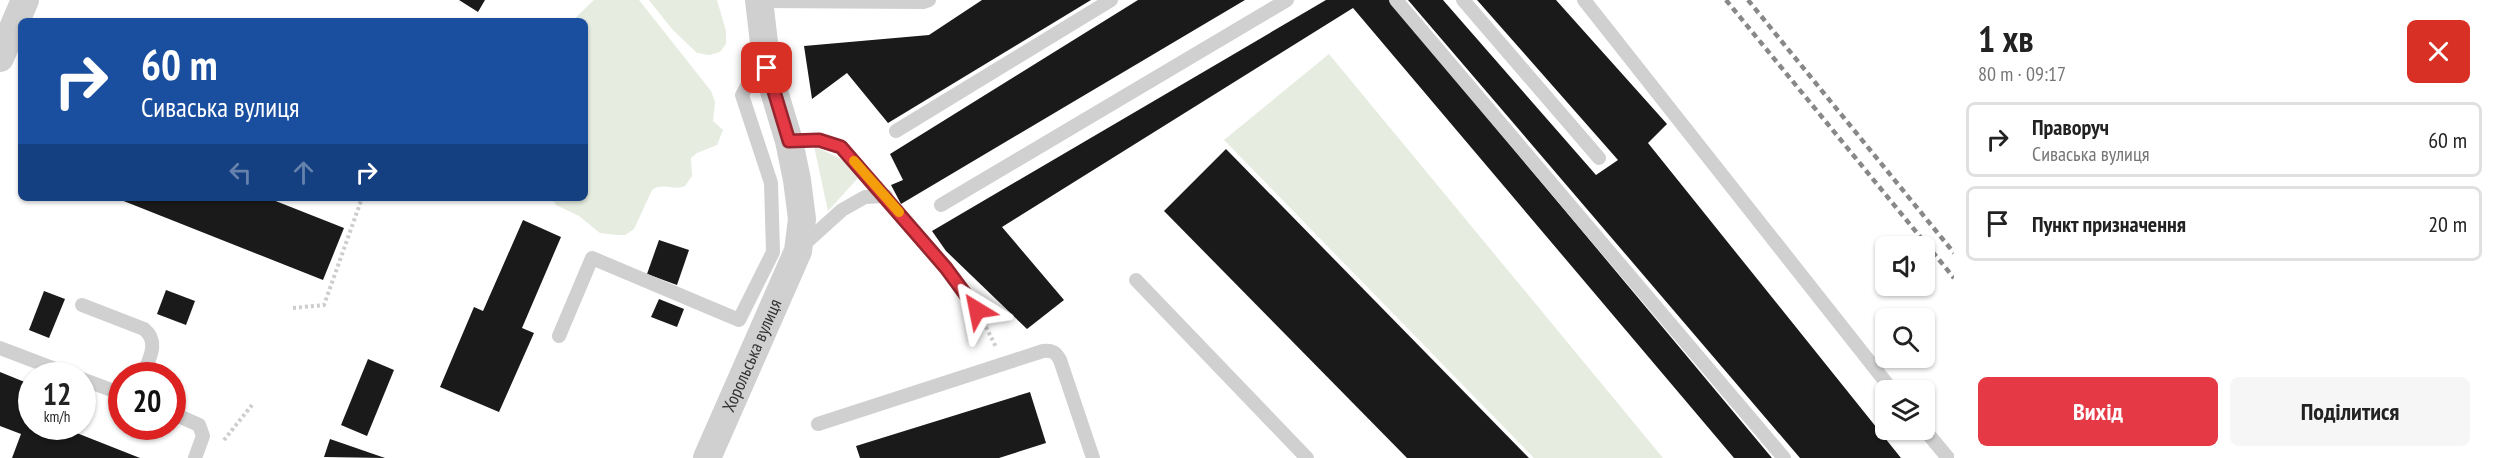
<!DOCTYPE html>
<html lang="uk">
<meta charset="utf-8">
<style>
:root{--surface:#fff;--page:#f6f6f6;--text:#222;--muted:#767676;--line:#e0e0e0;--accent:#e63946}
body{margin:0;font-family:"PT Sans Narrow",sans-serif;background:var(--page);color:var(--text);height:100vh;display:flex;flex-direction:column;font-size:22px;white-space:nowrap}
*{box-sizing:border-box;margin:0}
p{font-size:20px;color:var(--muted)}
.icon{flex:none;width:33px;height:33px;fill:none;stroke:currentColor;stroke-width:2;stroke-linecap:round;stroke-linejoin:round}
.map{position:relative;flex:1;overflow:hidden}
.side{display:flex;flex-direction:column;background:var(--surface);width:540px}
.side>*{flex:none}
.banner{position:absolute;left:18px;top:18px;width:570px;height:183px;border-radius:9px;box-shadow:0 2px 4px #0004;background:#1a4fa0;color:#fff;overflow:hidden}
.fabs{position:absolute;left:1875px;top:236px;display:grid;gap:12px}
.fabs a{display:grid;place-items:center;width:60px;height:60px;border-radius:9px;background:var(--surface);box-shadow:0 2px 4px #0004;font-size:30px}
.speed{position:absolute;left:18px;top:362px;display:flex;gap:12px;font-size:30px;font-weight:700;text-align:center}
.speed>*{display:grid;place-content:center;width:78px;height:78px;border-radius:50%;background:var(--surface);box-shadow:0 2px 4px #0004;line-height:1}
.speed small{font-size:15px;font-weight:400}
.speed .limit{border:9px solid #d22;background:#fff;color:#111}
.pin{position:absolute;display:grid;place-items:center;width:51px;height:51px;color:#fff;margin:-26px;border-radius:12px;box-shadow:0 3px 9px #0006}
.me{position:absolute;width:66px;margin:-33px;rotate:325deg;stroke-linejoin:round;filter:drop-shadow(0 0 4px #0008)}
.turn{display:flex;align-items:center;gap:21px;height:126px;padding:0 24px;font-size:27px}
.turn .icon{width:78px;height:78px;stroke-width:2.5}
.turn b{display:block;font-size:42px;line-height:51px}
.lanes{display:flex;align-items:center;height:57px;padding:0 24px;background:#0003;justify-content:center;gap:30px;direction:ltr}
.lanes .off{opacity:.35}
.round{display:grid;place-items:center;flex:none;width:63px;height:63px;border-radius:9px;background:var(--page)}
.headline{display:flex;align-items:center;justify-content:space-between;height:102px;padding:0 24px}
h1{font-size:36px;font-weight:700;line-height:45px}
.cta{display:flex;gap:12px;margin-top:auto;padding:12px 24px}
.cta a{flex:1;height:69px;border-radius:9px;background:var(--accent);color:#fff;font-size:24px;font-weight:700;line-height:69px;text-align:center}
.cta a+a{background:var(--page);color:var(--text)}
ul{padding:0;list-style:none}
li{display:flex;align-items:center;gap:18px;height:75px;margin:0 12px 9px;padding:0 12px;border:3px solid var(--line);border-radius:9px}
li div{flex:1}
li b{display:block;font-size:22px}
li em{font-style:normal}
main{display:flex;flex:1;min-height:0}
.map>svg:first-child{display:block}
.green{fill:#e6ecdf}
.building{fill:#1a1a1a}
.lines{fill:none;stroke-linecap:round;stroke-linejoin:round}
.path{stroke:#cdcdcd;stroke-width:4;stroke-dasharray:3 3;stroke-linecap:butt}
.lane{stroke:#d0d0d0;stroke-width:14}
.street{stroke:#d0d0d0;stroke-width:28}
.rail{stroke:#888;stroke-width:4.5;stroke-dasharray:6 4.5;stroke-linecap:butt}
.route-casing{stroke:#96252e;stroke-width:15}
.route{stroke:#e63946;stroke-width:10}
.slow{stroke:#f59e0b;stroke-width:10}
.labels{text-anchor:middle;stroke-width:6;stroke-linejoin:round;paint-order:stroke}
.street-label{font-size:18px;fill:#333;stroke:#fff}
</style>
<main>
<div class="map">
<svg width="1954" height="458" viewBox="0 0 1954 458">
<rect width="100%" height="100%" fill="#fff"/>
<g class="green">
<path d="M594 0H639L711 91 715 102 713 121 723 130 717 145 697 153 691 158 692 176 685 186C673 191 663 182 652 190L634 229 625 235H617L600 233 579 216 556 205 552 198H585V21H572Z"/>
<polygon points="649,0 717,0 726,31 726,44 720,52 710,55 697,53 672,29"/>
<polygon points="1329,54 1663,458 1534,458 1224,140"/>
<polygon points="814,146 843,160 858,178 828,211"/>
</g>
<g class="building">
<polygon points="459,0 485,0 478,12"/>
<polygon points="982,0 1091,0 888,123 847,73 812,99 804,46 929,35"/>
<polygon points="1138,0 1245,0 901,204 891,185 903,180 890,154"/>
<polygon points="1326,0 1389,0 1772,458 1734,458 1353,8 1002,227 1064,300 1027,329 946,251 932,231"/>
<polygon points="1408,0 1443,0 1596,175 1618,160 1477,0 1556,0 1667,124 1648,143 1901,458 1800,458"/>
<polygon points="1226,149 1529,458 1407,458 1164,211"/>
<polygon points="116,198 268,198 344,228 323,280"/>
<polygon points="523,220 561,237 522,328 534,333 499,412 440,387 474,307 483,311"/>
<polygon points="659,240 689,250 677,285 647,274"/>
<polygon points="166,290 195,301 186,325 157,314"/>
<polygon points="44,291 65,299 49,338 29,330"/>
<polygon points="659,299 684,309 677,327 651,317"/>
<polygon points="368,359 394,370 367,436 341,425"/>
<polygon points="0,372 32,385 32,426 59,426 140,458 12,458 21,434 0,426"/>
<polygon points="1030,392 1046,443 999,458 860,458 856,446"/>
<polygon points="330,439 385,458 324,457"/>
</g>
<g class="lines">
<g class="path">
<polyline points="293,308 324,305 362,198"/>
<polyline points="986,327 996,347"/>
<polyline points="224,440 252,405"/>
</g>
<g class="lane">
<polyline points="1396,0 1784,458"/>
<polyline points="1463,0 1599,158"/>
<polyline points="1584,0 1892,390"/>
<polyline points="759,1 923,2 929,0"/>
<polyline points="896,131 1111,0"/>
<polyline points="789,141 819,140 841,147 946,268 977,310"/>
<polyline points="941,205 1287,0"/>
<polyline points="801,247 842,210 865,197 886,196"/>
<polyline points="1136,280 1307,458"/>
<path d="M82 305 144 329C160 342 149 359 143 375"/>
<polyline points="559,336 592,258 739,320 773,252 771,183 742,95 753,75 767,68"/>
<polyline points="0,348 71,375"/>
<polyline points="82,379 122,394"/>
<polyline points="172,413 199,425 203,436 195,458"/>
<path d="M818 424 1043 351C1052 350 1056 352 1060 360L1093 458"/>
<polyline points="1924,429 1948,458"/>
</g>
<g class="street">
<polyline points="0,58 25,0"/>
<path id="s1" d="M707 458 798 251 802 219 797 180 789 141 767 68 759 0"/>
</g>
<g class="rail">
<polyline points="1726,0 1954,278"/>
<polyline points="1748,0 1954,253"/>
</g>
</g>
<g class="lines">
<defs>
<polyline id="route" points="767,68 789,141 819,140 841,147 946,268 977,310"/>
</defs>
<use href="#route" class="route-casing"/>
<use href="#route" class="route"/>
<polyline class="slow" points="854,161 899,212"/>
</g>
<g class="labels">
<g class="street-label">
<text dy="6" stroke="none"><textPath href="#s1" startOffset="112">Хорольська вулиця</textPath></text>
</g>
</g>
</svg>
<div class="fabs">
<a><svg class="icon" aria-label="sound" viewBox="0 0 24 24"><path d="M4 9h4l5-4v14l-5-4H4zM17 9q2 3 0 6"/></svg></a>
<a><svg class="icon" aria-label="search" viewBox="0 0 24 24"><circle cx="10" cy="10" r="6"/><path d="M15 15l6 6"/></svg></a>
<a><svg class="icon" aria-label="layers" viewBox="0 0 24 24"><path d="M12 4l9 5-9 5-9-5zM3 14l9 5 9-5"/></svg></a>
</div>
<div class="speed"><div>12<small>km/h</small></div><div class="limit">20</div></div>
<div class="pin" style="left:767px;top:68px;background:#d93025"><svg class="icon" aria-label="arrive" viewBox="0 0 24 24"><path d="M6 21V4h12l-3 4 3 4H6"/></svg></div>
<svg class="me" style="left:977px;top:310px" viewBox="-20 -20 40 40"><path d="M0-17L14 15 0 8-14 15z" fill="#e63946" stroke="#fff" stroke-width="4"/></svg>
<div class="banner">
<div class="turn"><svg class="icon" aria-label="right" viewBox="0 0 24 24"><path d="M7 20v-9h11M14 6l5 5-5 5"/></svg><div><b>60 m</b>Сиваська вулиця</div></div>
<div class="lanes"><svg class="icon off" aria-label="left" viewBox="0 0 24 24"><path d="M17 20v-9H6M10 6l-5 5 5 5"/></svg><svg class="icon off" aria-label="ahead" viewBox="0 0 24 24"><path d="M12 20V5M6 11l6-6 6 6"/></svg><svg class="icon" aria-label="right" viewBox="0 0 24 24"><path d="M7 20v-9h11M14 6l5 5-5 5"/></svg></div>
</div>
</div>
<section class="side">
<div class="headline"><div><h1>1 хв</h1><p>80 m · 09:17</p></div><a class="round" style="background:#d93025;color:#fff"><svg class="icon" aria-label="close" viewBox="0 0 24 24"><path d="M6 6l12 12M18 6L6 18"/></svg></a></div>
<ul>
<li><svg class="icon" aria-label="right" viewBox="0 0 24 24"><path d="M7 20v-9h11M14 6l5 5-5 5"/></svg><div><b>Праворуч</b><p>Сиваська вулиця</p></div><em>60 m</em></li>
<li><svg class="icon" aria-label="arrive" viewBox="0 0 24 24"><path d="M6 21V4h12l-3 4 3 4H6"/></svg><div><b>Пункт призначення</b></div><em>20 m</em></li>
</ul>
<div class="cta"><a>Вихід</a><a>Поділитися</a></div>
</section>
</main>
